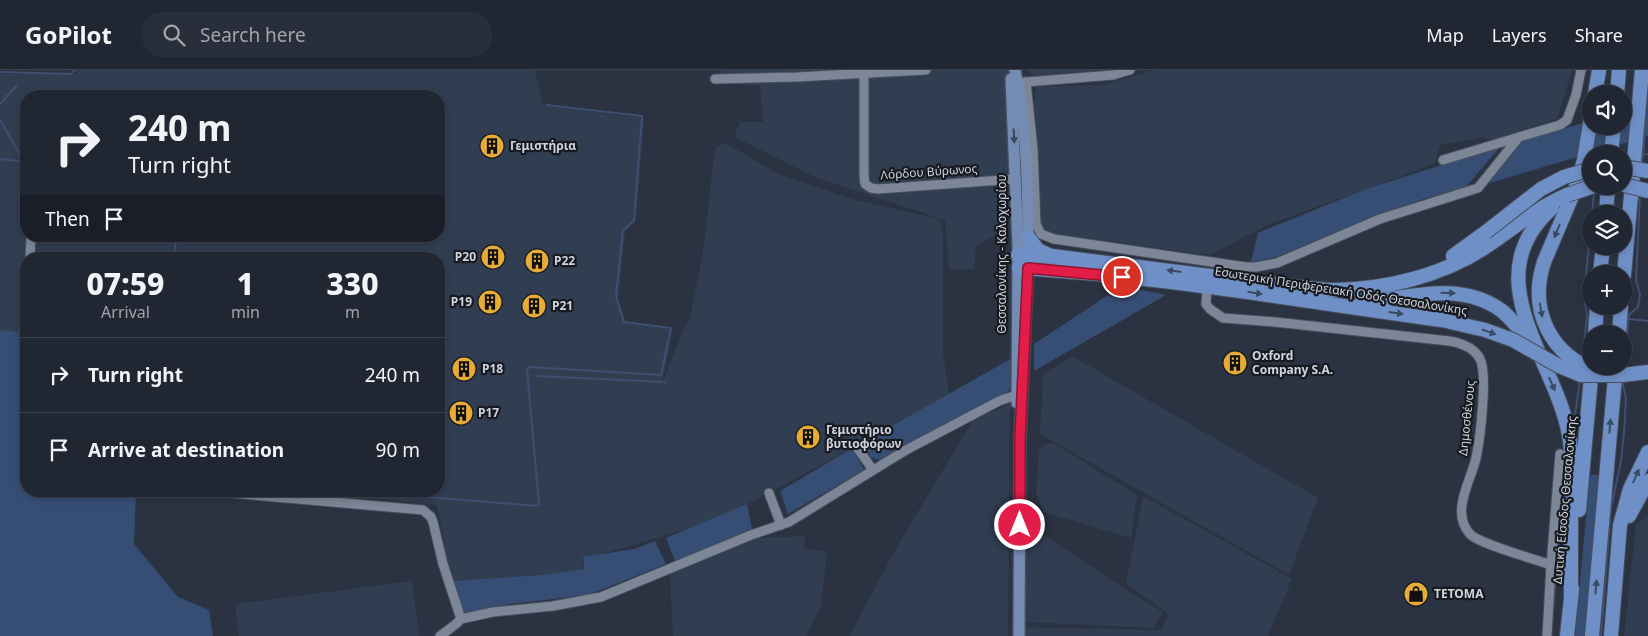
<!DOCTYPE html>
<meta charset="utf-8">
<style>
:root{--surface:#202632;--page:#282e3a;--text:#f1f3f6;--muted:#a2a5ac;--line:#3d434d}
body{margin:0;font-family:"Noto Sans",sans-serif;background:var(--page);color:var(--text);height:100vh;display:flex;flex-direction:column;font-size:19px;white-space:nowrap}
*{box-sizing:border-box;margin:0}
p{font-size:16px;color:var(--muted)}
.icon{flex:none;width:28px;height:28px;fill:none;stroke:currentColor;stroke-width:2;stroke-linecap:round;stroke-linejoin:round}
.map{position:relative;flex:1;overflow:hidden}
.panel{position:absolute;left:20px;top:182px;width:425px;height:245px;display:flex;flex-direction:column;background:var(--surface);border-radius:20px;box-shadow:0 2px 8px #0003,0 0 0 1px var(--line)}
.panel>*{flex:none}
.top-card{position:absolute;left:20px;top:20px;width:425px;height:152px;border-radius:20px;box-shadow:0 2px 8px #0003,0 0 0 1px var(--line);background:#202632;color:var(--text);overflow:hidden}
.fabs{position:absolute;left:1582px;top:15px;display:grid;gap:10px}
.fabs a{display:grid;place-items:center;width:50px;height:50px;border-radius:50%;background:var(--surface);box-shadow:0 2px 8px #0003,0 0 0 1px var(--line);font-size:25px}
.pin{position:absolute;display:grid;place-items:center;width:42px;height:42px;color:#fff;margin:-21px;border:2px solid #fff;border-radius:50%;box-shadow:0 1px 5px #0007}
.me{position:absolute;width:55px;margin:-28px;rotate:0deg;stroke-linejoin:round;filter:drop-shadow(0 0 4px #0008)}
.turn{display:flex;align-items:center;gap:18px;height:105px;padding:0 25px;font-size:22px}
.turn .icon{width:65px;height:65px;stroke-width:2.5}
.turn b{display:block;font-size:35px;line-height:42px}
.then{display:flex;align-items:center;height:48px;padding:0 25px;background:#0003;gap:10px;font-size:19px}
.eta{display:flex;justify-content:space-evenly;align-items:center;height:85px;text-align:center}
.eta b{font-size:30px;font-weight:800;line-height:35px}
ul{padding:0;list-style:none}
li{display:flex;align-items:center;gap:15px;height:75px;padding:0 25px;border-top:1px solid var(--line)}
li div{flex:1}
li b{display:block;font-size:19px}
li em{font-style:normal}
header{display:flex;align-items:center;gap:30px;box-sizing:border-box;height:70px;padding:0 25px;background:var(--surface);border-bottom:1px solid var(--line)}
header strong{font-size:24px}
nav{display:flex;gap:28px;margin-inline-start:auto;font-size:18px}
.search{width:350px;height:45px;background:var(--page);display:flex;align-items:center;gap:12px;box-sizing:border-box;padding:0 18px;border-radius:20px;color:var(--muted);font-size:19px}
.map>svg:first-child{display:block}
.built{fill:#313d51;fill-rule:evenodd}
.green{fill:#374e74}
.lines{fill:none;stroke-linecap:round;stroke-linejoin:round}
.stream{stroke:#3e4f71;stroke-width:2}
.minor-casing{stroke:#484f5b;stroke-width:11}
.major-casing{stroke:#484f5b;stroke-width:14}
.highway-casing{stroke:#484f5b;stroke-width:16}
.minor{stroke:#7c8697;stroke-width:9}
.major{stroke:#748cb4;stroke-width:11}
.highway{stroke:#6f90c7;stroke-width:14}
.highway-bridge-casing{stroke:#484f5b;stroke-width:16;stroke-linecap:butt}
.highway-bridge{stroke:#6f90c7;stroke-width:14}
.oneway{fill:#3c485c}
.oneway2{fill:#3a4a63}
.route-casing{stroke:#92132f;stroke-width:12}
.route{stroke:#e11d48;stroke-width:9}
.labels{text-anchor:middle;stroke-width:4.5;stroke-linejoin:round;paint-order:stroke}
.poi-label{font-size:12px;font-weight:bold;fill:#cfd4dd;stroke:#171b21;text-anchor:start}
.street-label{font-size:12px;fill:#cfd4dd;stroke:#171b21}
</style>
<header>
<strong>GoPilot</strong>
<div class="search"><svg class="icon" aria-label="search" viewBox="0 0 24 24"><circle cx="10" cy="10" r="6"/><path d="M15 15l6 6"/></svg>Search here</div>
<nav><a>Map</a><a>Layers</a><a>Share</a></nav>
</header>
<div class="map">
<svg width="1648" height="566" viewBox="0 0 1648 566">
<rect width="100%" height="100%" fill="#2b3342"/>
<g class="built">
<path d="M77 0H535L543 36 644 48 636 150 625 162 618 231 626 253 673 259 662 314 683 261 690 248 703 182 715 78 725 73 778 104 851 129 940 149 943 163V283L949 324 922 341 729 444 700 455 582 490V506L451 511 437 435 307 421H439V189H26V264L0 262V4H77ZM26 26H439V166H26Z"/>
<polygon points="721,0 1008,0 1007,160 976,175 974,200 949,199 945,150 817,108 734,67 740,52 763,52 760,15 720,14"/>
<polygon points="1028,0 1107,0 1032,6"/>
<polygon points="1154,0 1572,0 1557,49 1491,70 1484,67 1441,75 1434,94 1267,155 1210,185 1047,163 1043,158 1040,151 1034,33 1036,17 1103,15"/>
<polygon points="1072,286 1318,428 1289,505 1040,364 1043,305"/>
<polygon points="1010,334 1008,566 849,566 898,475 973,350"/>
<polygon points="1053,373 1137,425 1131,468 1043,442 1036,423 1039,381 1043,375"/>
<polygon points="1143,426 1292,509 1268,566 1020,566 1020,557 1161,560 1169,544 1126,514"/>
<polygon points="1648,444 1648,566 1624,566 1636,455"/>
<polygon points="1029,455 1128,521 1163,542 1153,558 1026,552 1023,504"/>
<polygon points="805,466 804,479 827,481 821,537 806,566 673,566 670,504 758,468"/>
<polygon points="412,511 419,566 239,566 235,534"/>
</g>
<g class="green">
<polygon points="1648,35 1648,66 1486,114 1521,70 1591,51 1591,56 1624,56 1624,42"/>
<polygon points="1501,76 1465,118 1423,129 1341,160 1277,187 1251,192 1258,163 1366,119"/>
<polygon points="1122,216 1166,225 1034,301 1034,274"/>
<polygon points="0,260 26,263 26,421 136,421 134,474 178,527 209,540 213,566 0,566"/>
<polygon points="1012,288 1014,314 1007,322 881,391 871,387 862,373"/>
<polygon points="853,378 864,400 788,444 780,421"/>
<polygon points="1590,405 1600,405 1586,566 1575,566"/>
<polygon points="747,434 752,459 675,491 666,468"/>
<polygon points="655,471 666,494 588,525 510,534 467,543 461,540 454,511 543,505 584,499 583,487 634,479"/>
</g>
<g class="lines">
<g class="stream">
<polyline points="0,2 71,4 75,0"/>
<polyline points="1584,7 1586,0"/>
<polyline points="0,34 17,15"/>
<polyline points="0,50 19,83 21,91"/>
<polyline points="1598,84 1600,56"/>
<polyline points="1643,85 1648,22"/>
<polyline points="0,89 26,92"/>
<polyline points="1642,94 1643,85 1648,84"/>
<polyline points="1592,144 1594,121"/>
<polyline points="174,189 176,166"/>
<polyline points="1629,249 1648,251"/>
<polyline points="1582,288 1587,247 1584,227 1591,152"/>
<polyline points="1624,299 1629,245 1638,237 1640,224 1636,210 1640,124"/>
<polyline points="538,306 665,312"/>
<polyline points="1575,345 1580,310"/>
<polyline points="352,421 538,436 539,434 527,299 530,297 661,305 671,258 624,252 616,226 623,160 634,151 642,46 546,35"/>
<polyline points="1552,554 1564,408"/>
<polyline points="1601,566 1611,438 1621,391 1624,362 1626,329 1622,311"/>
</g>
<defs>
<g id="minor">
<polyline points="864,3 864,106 865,114 871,118 878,119 1016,109"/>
<polyline points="715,9 797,7 926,0"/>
<polyline points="1026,12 1113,5 1130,0"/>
<polyline points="1012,16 1018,13 1026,12 1033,79 1036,154 1041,164 1054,169 1246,197 1256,197 1277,193 1380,149 1478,118 1519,67 1560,55 1567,50 1576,25 1581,0"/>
<polyline points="1443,90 1519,67"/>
<polyline points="30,189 31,166"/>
<path d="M1207 216 1206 234 1210 239 1223 248 1275 252 1449 271C1461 273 1474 277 1480 289 1488 304 1480 370 1476 388 1471 411 1450 442 1470 464 1479 474 1535 489 1551 495L1547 566"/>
<polyline points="26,232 24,264 26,264"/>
<polyline points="856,376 873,400"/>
<polyline points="207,421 423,440 431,447 433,452 443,494 461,549"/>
<polyline points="769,423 781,455"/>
<polyline points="1551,495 1560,384"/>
<polyline points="440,566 456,554 461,549 493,542 553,536 601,527 751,465 789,452 906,380 999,331 1016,325"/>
</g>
<g id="major">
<path d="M1015 0C1027 56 1028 118 1028 175"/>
<polyline points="1011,9 1018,177 1017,333"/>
<polyline points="1019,566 1020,368 1028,191"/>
</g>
<g id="highway">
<polyline points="1595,24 1599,0"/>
<polyline points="1617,24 1619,0"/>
<polyline points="1611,84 1614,56"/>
<path d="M1552 138C1473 208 1556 290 1569 365 1573 384 1571 403 1571 422 1571 457 1571 493 1571 528"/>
<polyline points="1606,144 1608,116"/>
<polyline points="1028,167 1038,180 1049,185"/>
<path d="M1018 185 1052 186 1298 217C1310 218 1323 220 1336 220 1386 219 1441 206 1484 178 1511 160 1537 138 1567 125"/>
<polyline points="1453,186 1486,162"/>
<polyline points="1544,192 1578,112 1584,90 1591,48"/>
<path d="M1019 198C1161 206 1301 231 1442 250"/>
<polyline points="1600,204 1603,176"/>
<polyline points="1624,205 1642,0"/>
<path d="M1361 233C1408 228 1460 210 1502 241 1513 250 1522 262 1530 273"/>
<polyline points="1595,264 1597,236"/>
<polyline points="1619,264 1621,236"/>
<polyline points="1579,440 1592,296"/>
<polyline points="1629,446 1648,411"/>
<polyline points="1567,566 1572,519"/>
<polyline points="1592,566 1616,296"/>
<polyline points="1611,566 1620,455 1630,419 1648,382"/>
</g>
</defs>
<use href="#minor" class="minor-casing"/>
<use href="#major" class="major-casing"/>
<use href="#highway" class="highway-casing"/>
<use href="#minor" class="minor"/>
<use href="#major" class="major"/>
<use href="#highway" class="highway"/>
<defs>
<g id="highway-bridge">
<polyline points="1624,97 1648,101"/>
<polyline points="1624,115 1648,121"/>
<polyline points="1567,125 1594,116"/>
<polyline points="1486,162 1541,119 1564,107 1591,99"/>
<path d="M1544 192C1528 241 1551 287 1600 302"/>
<polyline points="1442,250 1485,260 1513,270 1557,295 1581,305 1623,305 1648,302"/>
</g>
</defs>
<use href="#highway-bridge" class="highway-bridge-casing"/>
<use href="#highway-bridge" class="highway-bridge"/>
</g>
<defs><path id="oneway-solid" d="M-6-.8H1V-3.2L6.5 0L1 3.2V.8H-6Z" transform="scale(1.25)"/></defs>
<use class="oneway" href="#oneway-solid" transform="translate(1014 66) rotate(87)"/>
<g class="oneway2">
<use href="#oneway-solid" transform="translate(1557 161) rotate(113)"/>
<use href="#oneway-solid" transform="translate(1174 201) rotate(-173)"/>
<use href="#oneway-solid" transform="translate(1255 223) rotate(9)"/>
<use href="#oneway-solid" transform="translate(1448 223) rotate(2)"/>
<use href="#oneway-solid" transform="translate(1541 240) rotate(80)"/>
<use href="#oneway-solid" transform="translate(1396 243) rotate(8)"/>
<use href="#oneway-solid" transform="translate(1489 262) rotate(19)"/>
<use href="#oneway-solid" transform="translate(1552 314) rotate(66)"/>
<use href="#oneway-solid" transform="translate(1610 356) rotate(-85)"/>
<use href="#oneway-solid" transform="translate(1636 406) rotate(-66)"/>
<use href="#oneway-solid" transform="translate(1596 517) rotate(-85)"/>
</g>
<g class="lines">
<defs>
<polyline id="route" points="1020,455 1020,368 1028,198 1122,207"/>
</defs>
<use href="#route" class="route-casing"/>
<use href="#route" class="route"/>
</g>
<defs>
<symbol id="building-disc" viewBox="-11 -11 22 22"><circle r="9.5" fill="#e7ac37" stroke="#171b21"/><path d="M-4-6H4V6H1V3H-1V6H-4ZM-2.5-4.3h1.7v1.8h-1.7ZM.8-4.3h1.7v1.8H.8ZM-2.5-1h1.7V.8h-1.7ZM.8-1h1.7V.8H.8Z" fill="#111"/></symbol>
<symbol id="shop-disc" viewBox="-11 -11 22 22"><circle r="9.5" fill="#e7ac37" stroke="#171b21"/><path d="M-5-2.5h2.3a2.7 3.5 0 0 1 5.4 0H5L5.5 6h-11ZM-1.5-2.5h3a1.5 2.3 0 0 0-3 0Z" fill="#111"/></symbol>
</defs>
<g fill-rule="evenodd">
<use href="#building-disc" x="478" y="62" width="28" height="28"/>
<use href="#building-disc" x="479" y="173" width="28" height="28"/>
<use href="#building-disc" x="523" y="177" width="28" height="28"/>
<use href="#building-disc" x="476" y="218" width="28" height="28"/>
<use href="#building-disc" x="520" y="222" width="28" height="28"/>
<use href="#building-disc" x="1221" y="279" width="28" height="28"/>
<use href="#building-disc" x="450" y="285" width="28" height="28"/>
<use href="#building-disc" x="447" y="329" width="28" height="28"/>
<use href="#building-disc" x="794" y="353" width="28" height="28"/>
<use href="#shop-disc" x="1402" y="510" width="28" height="28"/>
</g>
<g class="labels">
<g class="poi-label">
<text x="510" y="80">Γεμιστήρια</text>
<text x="476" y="191" text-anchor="end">P20</text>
<text x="554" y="195">P22</text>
<text x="472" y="236" text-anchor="end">P19</text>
<text x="552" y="240">P21</text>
<text x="1252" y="290">Oxford<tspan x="1252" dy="14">Company S.A.</tspan></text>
<text x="482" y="303">P18</text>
<text x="478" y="347">P17</text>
<text x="826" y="364">Γεμιστήριο<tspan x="826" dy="14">βυτιοφόρων</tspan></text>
<text x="1434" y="528">TETOMA</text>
</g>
<g class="street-label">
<text transform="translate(929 102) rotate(-4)" y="4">Λόρδου Βύρωνος</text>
<text transform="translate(1002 184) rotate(-90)" y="4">Θεσσαλονίκης - Καλοχωρίου</text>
<text transform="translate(1341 221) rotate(9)" y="4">Εσωτερική Περιφερειακή Οδός Θεσσαλονίκης</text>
<text transform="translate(1467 348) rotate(-84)" y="4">Δημοσθένους</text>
<text transform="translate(1565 430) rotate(-85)" y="4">Δυτική Είσοδος Θεσσαλονίκης</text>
</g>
</g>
</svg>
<div class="fabs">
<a><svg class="icon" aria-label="sound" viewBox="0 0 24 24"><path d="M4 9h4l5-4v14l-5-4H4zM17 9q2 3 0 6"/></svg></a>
<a><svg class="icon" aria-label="search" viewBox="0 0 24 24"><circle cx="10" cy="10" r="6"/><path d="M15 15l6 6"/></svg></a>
<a><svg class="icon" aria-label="layers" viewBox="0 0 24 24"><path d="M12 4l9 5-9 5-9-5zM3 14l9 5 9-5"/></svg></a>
<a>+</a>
<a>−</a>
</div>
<div class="pin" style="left:1122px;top:207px;background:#d93025"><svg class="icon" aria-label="arrive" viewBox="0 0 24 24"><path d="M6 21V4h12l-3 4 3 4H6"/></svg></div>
<svg class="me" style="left:1020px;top:455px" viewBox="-20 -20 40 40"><circle r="17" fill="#e11d48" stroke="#fff" stroke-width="3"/><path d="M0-11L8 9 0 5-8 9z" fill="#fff"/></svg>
<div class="top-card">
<div class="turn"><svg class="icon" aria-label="right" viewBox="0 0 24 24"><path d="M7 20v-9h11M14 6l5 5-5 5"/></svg><div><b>240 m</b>Turn right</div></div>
<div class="then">Then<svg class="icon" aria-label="arrive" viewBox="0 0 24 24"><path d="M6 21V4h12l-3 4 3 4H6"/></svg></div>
</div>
<section class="panel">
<div class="eta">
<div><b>07:59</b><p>Arrival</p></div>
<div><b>1</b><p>min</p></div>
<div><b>330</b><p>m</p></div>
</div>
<ul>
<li><svg class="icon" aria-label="right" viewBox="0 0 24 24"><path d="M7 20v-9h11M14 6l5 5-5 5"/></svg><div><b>Turn right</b></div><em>240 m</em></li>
<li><svg class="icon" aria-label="arrive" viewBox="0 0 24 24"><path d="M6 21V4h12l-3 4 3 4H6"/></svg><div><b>Arrive at destination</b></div><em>90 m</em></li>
</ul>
</section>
</div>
